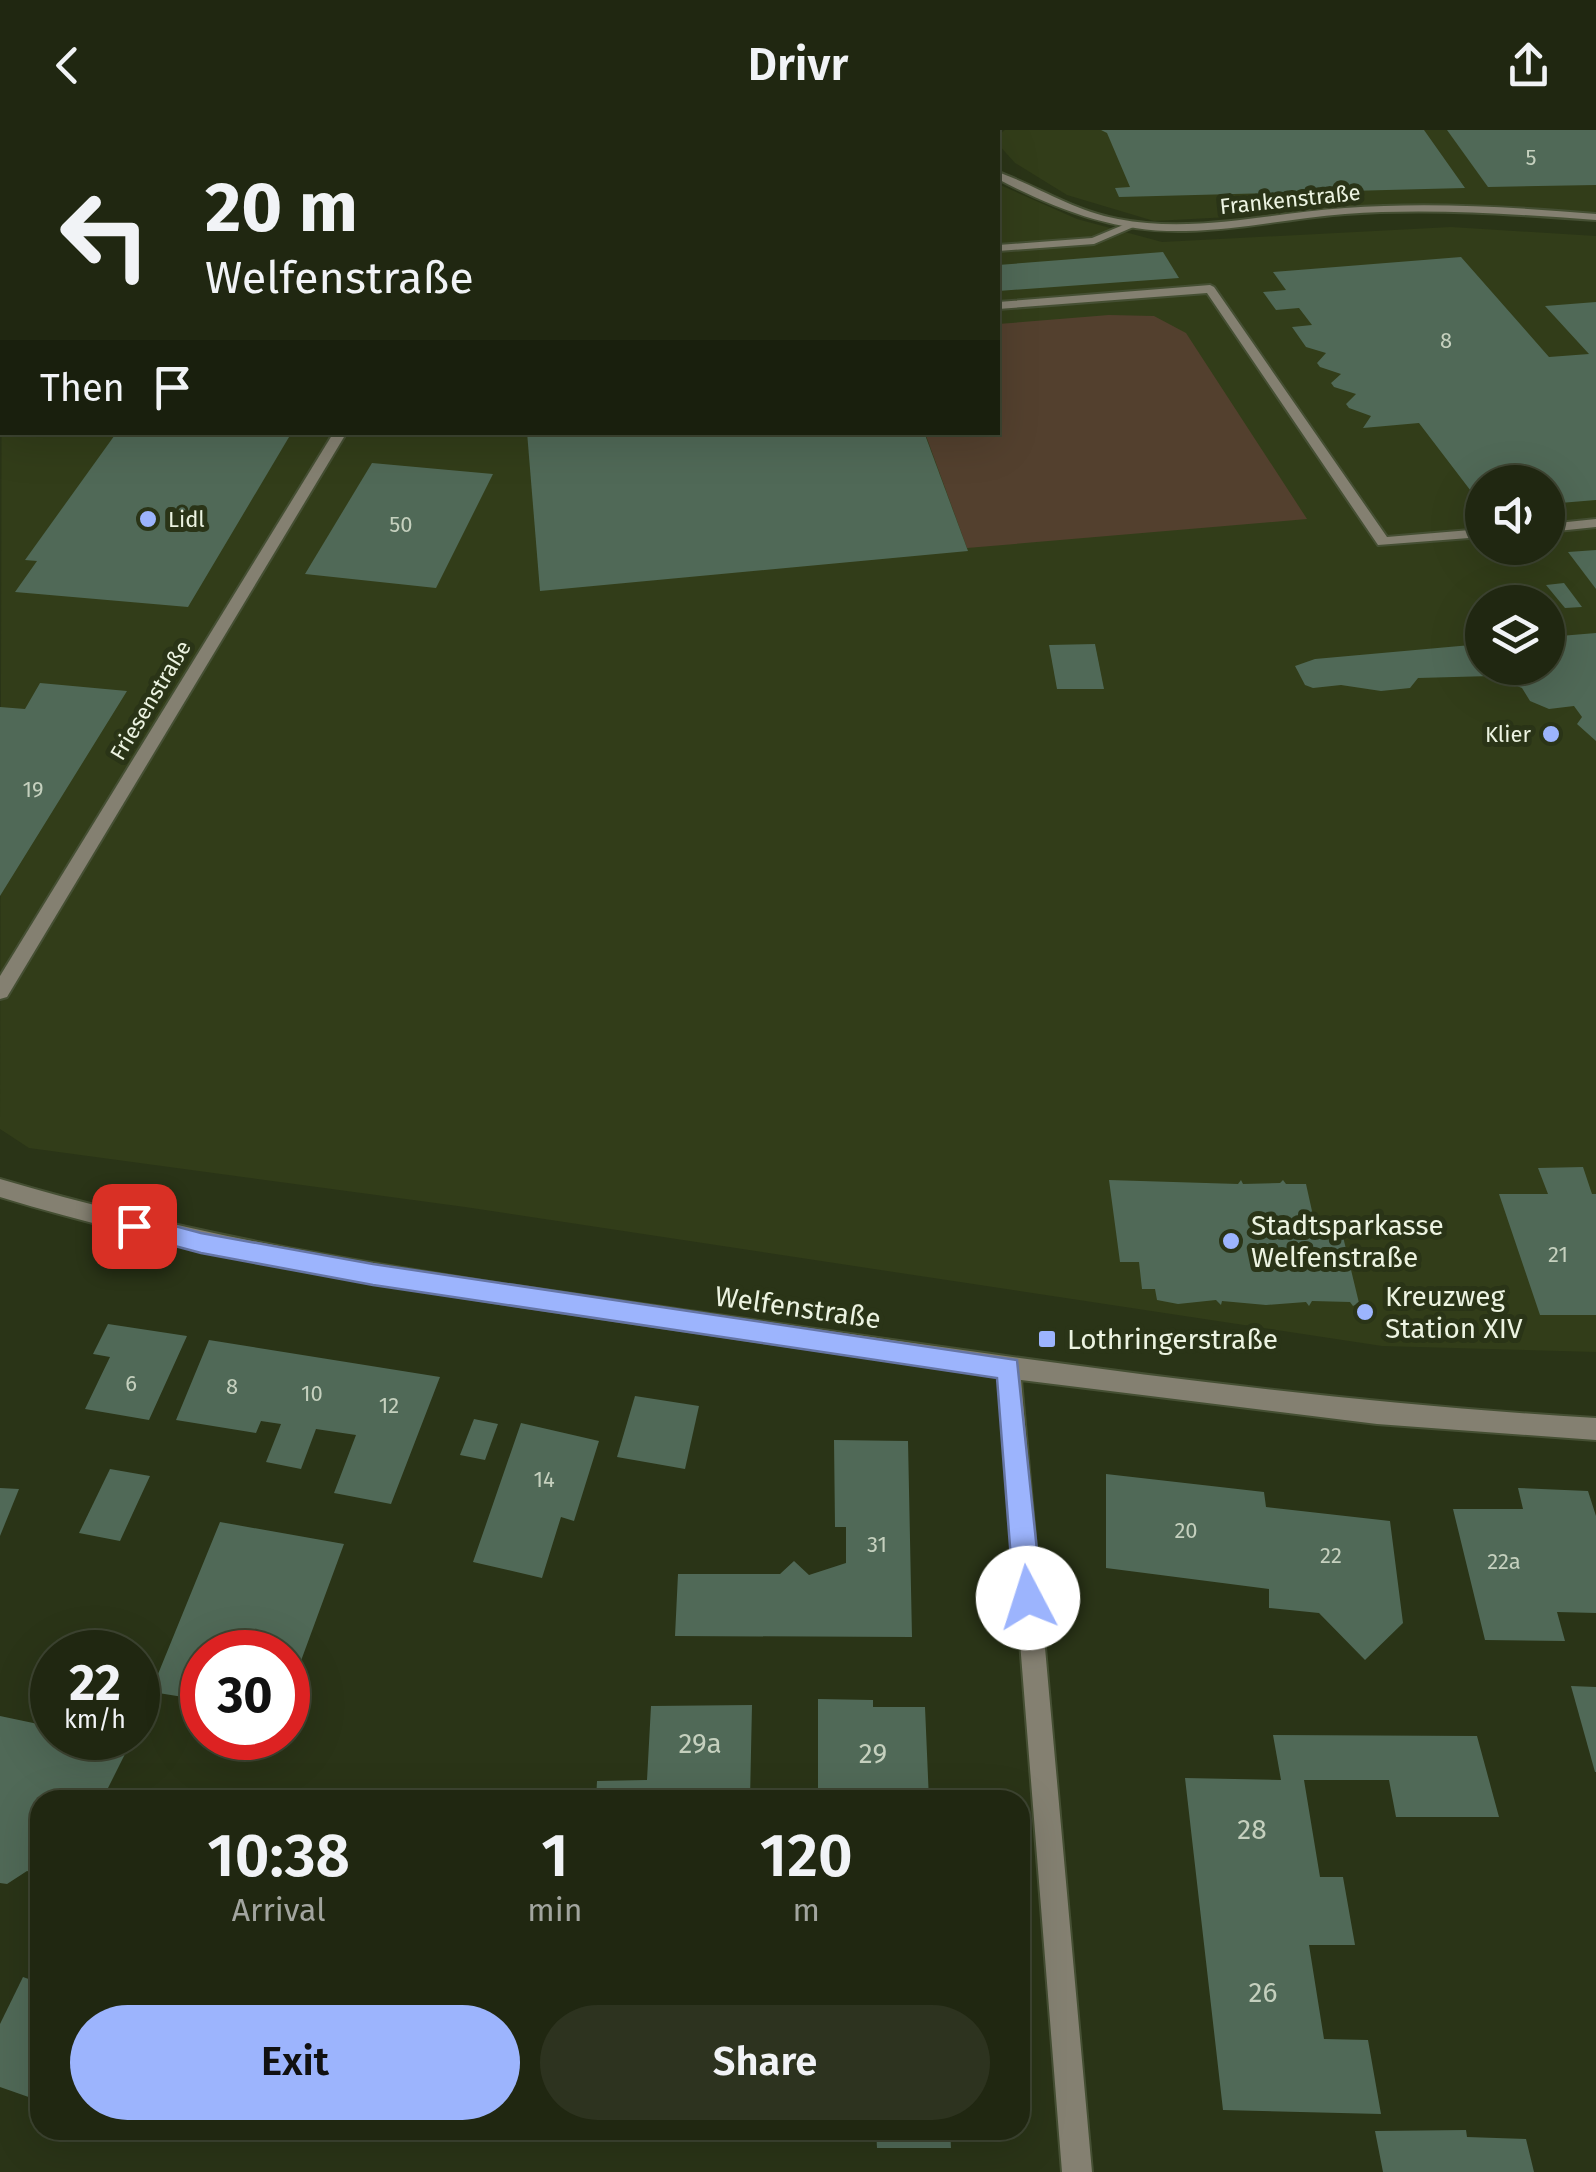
<!DOCTYPE html>
<meta charset="utf-8">
<style>
:root{--surface:#202711;--page:#2d331f;--text:#f1f3f6;--muted:#a2a59f;--line:#3d4431;--accent:#9cb4fd}
body{margin:0;font-family:"Fira Sans",sans-serif;background:var(--page);color:var(--text);height:100vh;display:flex;flex-direction:column;font-size:38px;white-space:nowrap}
*{box-sizing:border-box;margin:0}
p{font-size:32px;color:var(--muted)}
.icon{flex:none;width:55px;height:55px;fill:none;stroke:currentColor;stroke-width:2;stroke-linecap:round;stroke-linejoin:round}
.map{position:relative;flex:1;overflow:hidden}
.side{position:absolute;left:30px;top:1660px;width:1000px;height:350px;display:flex;flex-direction:column;background:var(--surface);border-radius:30px;box-shadow:0 10px 40px #0002,0 0 0 2px var(--line)}
.side>*{flex:none}
.top-card{position:absolute;left:0px;top:0px;width:1000px;height:305px;box-shadow:0 10px 40px #0002,0 0 0 2px var(--line);background:#202711;color:var(--text);overflow:hidden}
.fabs{position:absolute;left:1465px;top:335px;display:grid;gap:20px}
.fabs a{display:grid;place-items:center;width:100px;height:100px;border-radius:50%;background:var(--surface);box-shadow:0 10px 40px #0002,0 0 0 2px var(--line);font-size:50px}
.speed{position:absolute;left:30px;top:1500px;display:flex;gap:20px;font-size:50px;font-weight:700;text-align:center}
.speed>*{display:grid;place-content:center;width:130px;height:130px;border-radius:50%;background:var(--surface);box-shadow:0 10px 40px #0002,0 0 0 2px var(--line);line-height:1}
.speed small{font-size:25px;font-weight:400}
.speed .limit{border:15px solid #d22;background:#fff;color:#111}
.pin{position:absolute;display:grid;place-items:center;width:85px;height:85px;color:#fff;margin:-42px;border-radius:20px;box-shadow:0 5px 15px #0006}
.me{position:absolute;width:110px;margin:-55px;rotate:355deg;stroke-linejoin:round;filter:drop-shadow(0 0 8px #0008)}
.turn{display:flex;align-items:center;gap:35px;height:210px;padding:0 40px;font-size:45px}
.turn .icon{width:130px;height:130px;stroke-width:2.5}
.turn b{display:block;font-size:70px;line-height:85px}
.then{display:flex;align-items:center;height:95px;padding:0 40px;background:#0003;gap:20px;font-size:38px}
.eta{display:flex;justify-content:space-evenly;align-items:center;height:170px;text-align:center}
.eta b{font-size:60px;font-weight:600;line-height:70px}
.cta{display:flex;gap:20px;margin-top:auto;padding:20px 40px}
.cta a{flex:1;height:115px;border-radius:60px;background:var(--accent);color:#111;font-size:40px;font-weight:600;line-height:115px;text-align:center}
.cta a+a{background:var(--page);color:var(--text)}
header{display:flex;justify-content:space-between;align-items:center;height:130px;padding:0 40px;background:var(--surface);font-size:45px;font-weight:600}
.map>svg:first-child{display:block}
.built{fill:#323d19;fill-rule:evenodd}
.green{fill:#53402e}
.building{fill:#506957}
.lines{fill:none;stroke-linecap:round;stroke-linejoin:round}
.service-casing{stroke:#454f33;stroke-width:4}
.minor-casing{stroke:#454f33;stroke-width:4}
.secondary-casing{stroke:#454f33;stroke-width:24}
.service{fill:#848071;fill-rule:evenodd}
.minor{fill:#848071;fill-rule:evenodd}
.secondary{stroke:#b4ae96;stroke-width:20}
.route{fill:#9cb4fd;stroke:#6575a4;stroke-width:2.5}
.poi-dot{fill:#9cb4fd;stroke:#2a3417;stroke-width:4}
.labels{text-anchor:middle;stroke-width:10;stroke-linejoin:round;paint-order:stroke}
.number-label{font-size:22px;fill:#c5d0be}
.far-street-label{font-size:22px;fill:#ecf3e1;stroke:#2a3417}
.far-poi-label{font-size:22px;fill:#ecf3e1;stroke:#2a3417;text-anchor:start}
.poi-label{font-size:28px;fill:#ecf3e1;stroke:#2a3417;text-anchor:start}
.street-label{font-size:28px;fill:#ecf3e1;stroke:#2a3417}
.near-number-label{font-size:28px;fill:#c5d0be}
</style>
<header><svg class="icon" aria-label="back" viewBox="0 0 24 24"><path d="M15 5l-7 7 7 7"/></svg>Drivr<svg class="icon" aria-label="share" viewBox="0 0 24 24"><path d="M12 15V3M7 8l5-5 5 5M5 13v7h14v-7"/></svg></header>
<div class="map">
<svg width="1596" height="2042" viewBox="0 0 1596 2042">
<rect width="100%" height="100%" fill="#2a3417"/>
<g class="built">
<polygon points="101,0 950,0 98,2"/>
<polygon points="1005,0 1596,0 1596,86 1442,76 1154,91 1067,65 1015,33 998,14 998,5"/>
<path d="M998 54 1077 89 1162 112 1451 97 1596 106V1222L1382 1216 465 1077 29 1018 0 999 2 100V302H998ZM1482 352H1548V418H1482ZM1482 472H1548V538H1482Z"/>
</g>
<polygon class="green" points="1109,185 1154,186 1186,203 1307,389 967,418 925,303 998,302 998,194"/>
<g class="building">
<polygon points="1101,0 1424,0 1465,58 1119,67 1115,58 1130,57 1107,3"/>
<polygon points="1447,0 1596,0 1596,55 1488,57"/>
<polygon points="1163,122 1179,148 998,161 998,135"/>
<polygon points="1461,127 1549,227 1589,224 1545,176 1596,172 1596,370 1548,374 1548,352 1482,352 1482,369 1477,369 1419,293 1363,298 1371,286 1349,278 1346,274 1356,264 1334,257 1331,253 1341,244 1320,237 1317,233 1326,223 1306,217 1292,197 1312,195 1299,178 1276,180 1263,162 1286,160 1273,142"/>
<polygon points="117,302 292,302 188,477 15,462 37,431 25,430"/>
<polygon points="527,302 924,302 968,421 540,461"/>
<polygon points="372,333 493,344 436,458 305,444"/>
<polygon points="1596,420 1596,459 1568,422"/>
<polygon points="1564,453 1582,477 1565,478 1546,455"/>
<polygon points="1596,503 1596,611 1577,594 1582,587 1574,576 1549,579 1530,571 1522,558 1491,546 1418,548 1410,558 1381,561 1341,555 1313,558 1305,555 1295,536 1315,529 1482,514 1482,538 1548,538 1548,507"/>
<polygon points="1095,514 1104,559 1057,559 1049,515"/>
<polygon points="40,553 127,561 0,766 0,577 25,579"/>
<polygon points="1583,1037 1592,1064 1596,1064 1596,1185 1540,1185 1499,1064 1548,1064 1538,1038"/>
<polygon points="1109,1050 1238,1054 1241,1050 1243,1054 1280,1053 1283,1050 1286,1054 1306,1054 1314,1090 1339,1090 1359,1173 1353,1176 1350,1172 1312,1171 1309,1176 1306,1172 1266,1175 1222,1171 1221,1175 1216,1170 1178,1174 1157,1170 1155,1159 1142,1159 1139,1132 1120,1132"/>
<polygon points="108,1194 187,1206 149,1290 85,1279 110,1227 93,1224"/>
<polygon points="209,1210 440,1247 391,1374 334,1363 356,1305 316,1299 301,1339 266,1332 281,1294 261,1291 256,1303 176,1290"/>
<polygon points="635,1266 699,1276 685,1339 617,1327"/>
<polygon points="474,1289 498,1294 485,1330 460,1325"/>
<polygon points="521,1293 599,1311 574,1391 561,1387 542,1448 473,1432"/>
<polygon points="834,1310 908,1311 912,1507 675,1506 678,1444 780,1444 794,1431 809,1445 846,1433 846,1397 835,1397"/>
<polygon points="110,1339 150,1346 120,1411 79,1403"/>
<polygon points="1106,1344 1264,1362 1266,1377 1390,1391 1403,1493 1365,1530 1319,1483 1269,1478 1269,1459 1106,1438"/>
<polygon points="0,1358 19,1359 0,1406"/>
<polygon points="1518,1358 1588,1361 1596,1386 1596,1483 1557,1482 1565,1511 1485,1510 1453,1379 1523,1379"/>
<polygon points="220,1392 344,1414 288,1566 288,1522 202,1522 202,1570 152,1562 138,1596 138,1545 156,1549"/>
<polygon points="1571,1556 1596,1557 1596,1642 1595,1642"/>
<polygon points="52,1565 52,1608 133,1608 102,1670 40,1670 40,1745 27,1741 7,1754 0,1753 0,1586 38,1594"/>
<polygon points="818,1569 873,1570 873,1577 925,1577 929,1670 818,1670"/>
<polygon points="752,1575 750,1670 596,1670 597,1651 647,1650 651,1576"/>
<polygon points="1273,1605 1477,1606 1499,1687 1396,1687 1389,1650 1304,1650 1320,1747 1343,1747 1355,1815 1309,1815 1324,1909 1368,1910 1381,1984 1223,1980 1185,1648 1281,1650"/>
<polygon points="23,1847 40,1853 40,1971 0,1957 0,1894"/>
<polygon points="876,2000 950,2000 951,2018 877,2018"/>
<polygon points="1466,2000 1467,2007 1526,2009 1534,2042 1383,2042 1375,2001"/>
</g>
<g class="lines">
<defs>
<g id="service">
<polygon points="1128,93 1138,95 1094,114 998,121 998,115 1092,108"/>
<polygon points="1210,155 1214,157 1387,407 1482,399 1482,407 1378,415 1207,163 998,179 998,172"/>
<polygon points="1596,389 1596,397 1548,402 1548,394"/>
</g>
<g id="minor">
<path d="M998 42C1039 57 1074 81 1118 89 1194 104 1269 83 1345 78 1429 72 1513 77 1596 84V90C1513 84 1428 78 1345 84 1292 88 1239 100 1186 101 1118 103 1057 80 998 49Z"/>
<rect x="0" y="226" width="2" height="8"/>
<polygon points="334,302 347,302 7,867 0,869 0,846"/>
<path d="M0 1049C242 1121 477 1150 725 1186 1015 1228 1303 1271 1596 1288V1310L1377 1294 1021 1250 1092 2042H1062L999 1247C884 1230 769 1212 654 1196 432 1164 214 1132 0 1067Z"/>
</g>
<g id="secondary">
<polyline points="49,2 52,0"/>
<polyline points="0,48 2,46"/>
</g>
</defs>
<use href="#service" class="service-casing"/>
<use href="#minor" class="minor-casing"/>
<use href="#secondary" class="secondary-casing"/>
<use href="#service" class="service"/>
<use href="#minor" class="minor"/>
<use href="#secondary" class="secondary"/>
</g>
<polygon class="route" points="134,1085 201,1103 373,1134 1017,1230 1042,1468 1038,1477 1028,1481 1018,1477 1014,1468 997,1248 373,1155 201,1123 126,1103 123,1096 126,1088"/>
<g class="poi-dot">
<circle cx="148" cy="389" r="10"/>
<circle cx="1551" cy="604" r="10"/>
<circle cx="1231" cy="1111" r="10"/>
<circle cx="1365" cy="1182" r="10"/>
<rect x="1037" y="1199" width="20" height="20" rx="5"/>
</g>
<g class="labels">
<g class="number-label">
<text x="1531" y="35">5</text>
<text x="1446" y="218">8</text>
<text x="401" y="402">50</text>
<text x="33" y="667">19</text>
<text x="1558" y="1132">21</text>
<text x="131" y="1261">6</text>
<text x="232" y="1264">8</text>
<text x="312" y="1271">10</text>
<text x="389" y="1283">12</text>
<text x="544" y="1357">14</text>
<text x="1186" y="1408">20</text>
<text x="877" y="1422">31</text>
<text x="1331" y="1433">22</text>
<text x="1504" y="1439">22a</text>
</g>
<g class="far-street-label">
<text transform="translate(1290 69) rotate(-6)" y="8">Frankenstraße</text>
<text transform="translate(150 570) rotate(-59)" y="8">Friesenstraße</text>
</g>
<g class="far-poi-label">
<text x="168" y="397">Lidl</text>
<text x="1531" y="612" text-anchor="end">Klier</text>
</g>
<g class="poi-label">
<text x="1251" y="1105">Stadtsparkasse<tspan x="1251" dy="32">Welfenstraße</tspan></text>
<text x="1385" y="1176">Kreuzweg<tspan x="1385" dy="32">Station XIV</tspan></text>
<text x="1067" y="1219">Lothringerstraße</text>
</g>
<g class="street-label">
<text transform="translate(798 1177) rotate(8)" y="10">Welfenstraße</text>
</g>
<g class="near-number-label">
<text x="700" y="1623">29a</text>
<text x="873" y="1633">29</text>
<text x="1252" y="1709">28</text>
<text x="1263" y="1872">26</text>
</g>
</g>
</svg>
<div class="fabs">
<a><svg class="icon" aria-label="sound" viewBox="0 0 24 24"><path d="M4 9h4l5-4v14l-5-4H4zM17 9q2 3 0 6"/></svg></a>
<a><svg class="icon" aria-label="layers" viewBox="0 0 24 24"><path d="M12 4l9 5-9 5-9-5zM3 14l9 5 9-5"/></svg></a>
</div>
<div class="speed"><div>22<small>km/h</small></div><div class="limit">30</div></div>
<div class="pin" style="left:134px;top:1096px;background:#d93025"><svg class="icon" aria-label="arrive" viewBox="0 0 24 24"><path d="M6 21V4h12l-3 4 3 4H6"/></svg></div>
<svg class="me" style="left:1028px;top:1468px" viewBox="-20 -20 40 40"><circle r="19" fill="#fff"/><path d="M0-13L10 11 0 6-10 11z" fill="#9cb4fd"/></svg>
<div class="top-card">
<div class="turn"><svg class="icon" aria-label="left" viewBox="0 0 24 24"><path d="M17 20v-9H6M10 6l-5 5 5 5"/></svg><div><b>20 m</b>Welfenstraße</div></div>
<div class="then">Then<svg class="icon" aria-label="arrive" viewBox="0 0 24 24"><path d="M6 21V4h12l-3 4 3 4H6"/></svg></div>
</div>
<section class="side">
<div class="eta">
<div><b>10:38</b><p>Arrival</p></div>
<div><b>1</b><p>min</p></div>
<div><b>120</b><p>m</p></div>
</div>
<div class="cta"><a>Exit</a><a>Share</a></div>
</section>
</div>
